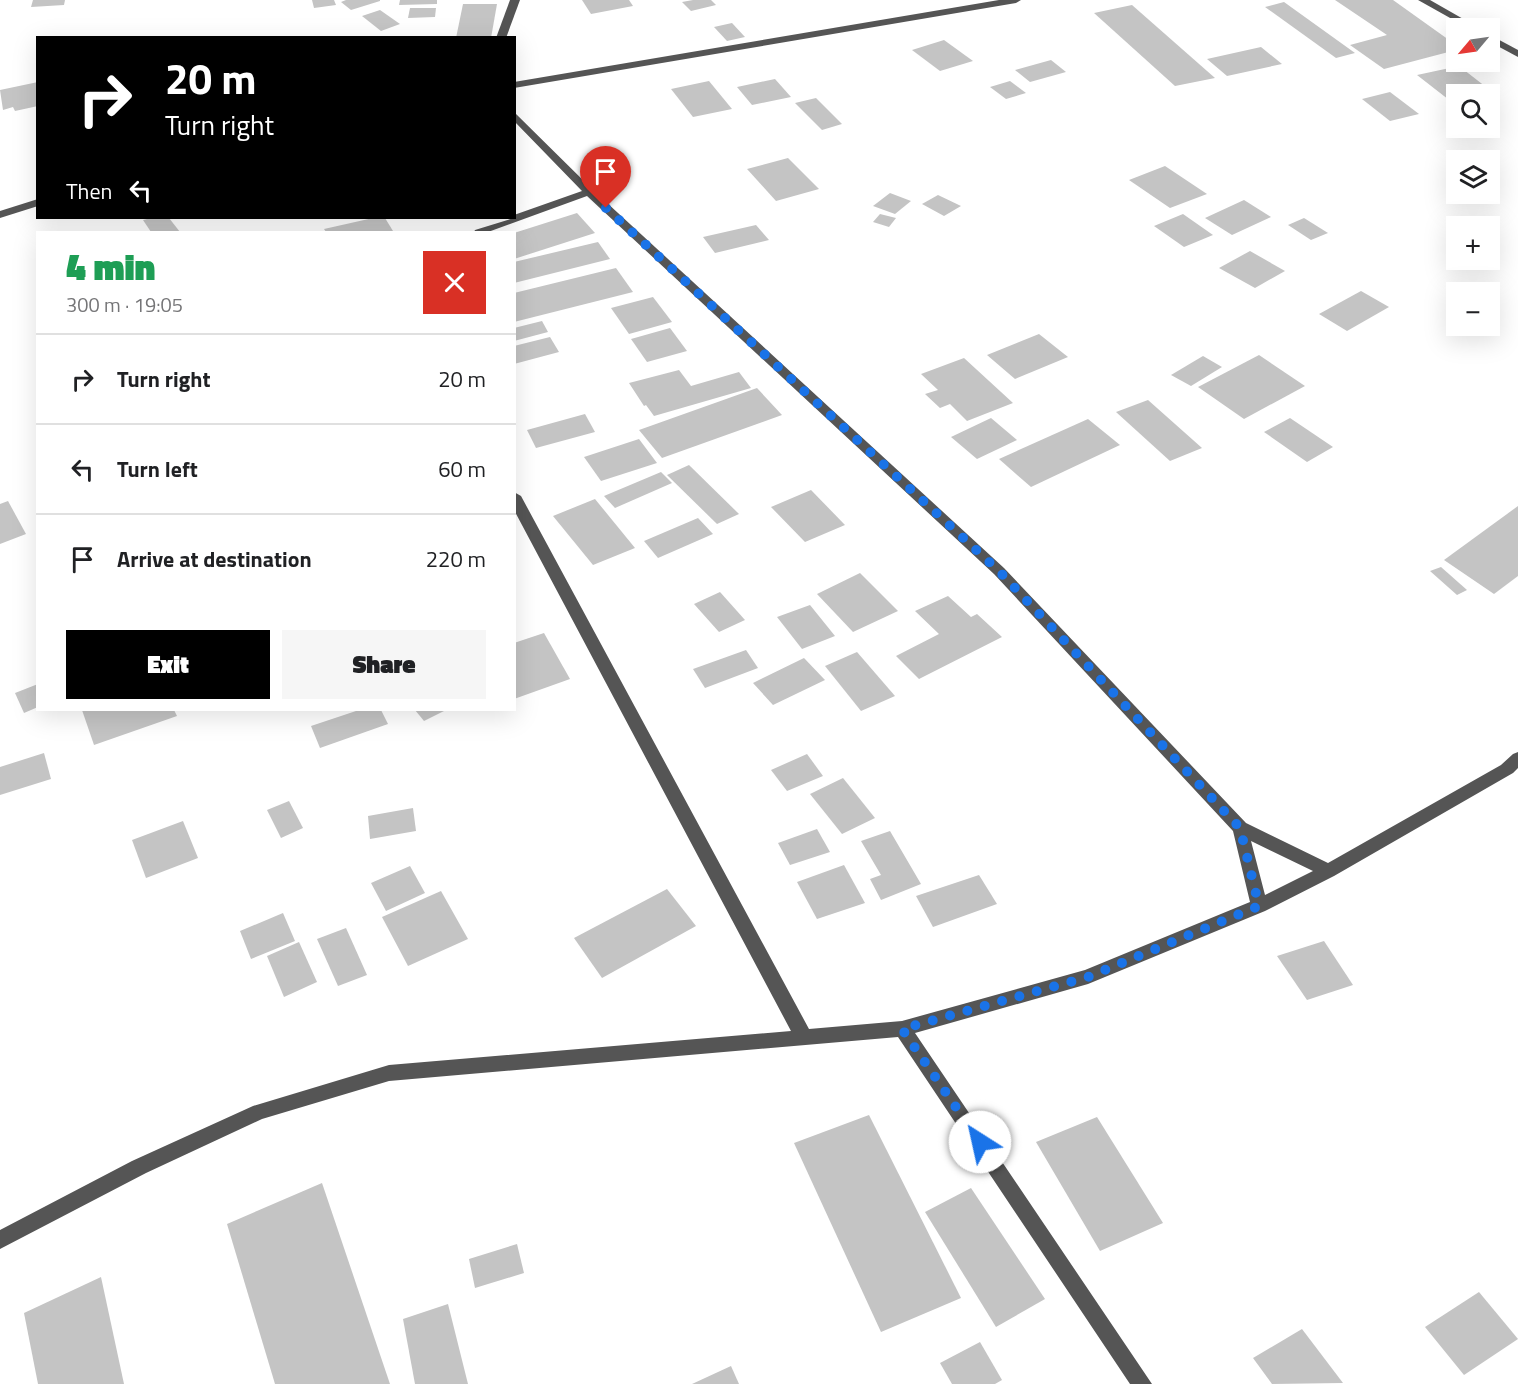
<!DOCTYPE html>
<meta charset="utf-8">
<style>
:root{--surface:#fff;--page:#f6f6f6;--text:#202124;--muted:#757577;--line:#e0e0e0;--accent:#000}
body{margin:0;font-family:"Titillium Web",sans-serif;background:var(--page);color:var(--text);height:100vh;display:flex;flex-direction:column;font-size:22px;white-space:nowrap}
*{box-sizing:border-box;margin:0}
p{font-size:20px;color:var(--muted)}
.icon{flex:none;width:33px;height:33px;fill:none;stroke:currentColor;stroke-width:2;stroke-linecap:round;stroke-linejoin:round}
.map{position:relative;flex:1;overflow:hidden}
.drawer{position:absolute;left:36px;top:231px;width:480px;height:480px;display:flex;flex-direction:column;background:var(--surface);border-radius:0px;box-shadow:0 6px 24px #0002}
.drawer>*{flex:none}
.banner{position:absolute;left:36px;top:36px;width:480px;height:183px;border-radius:0px;box-shadow:0 6px 24px #0002;background:#000;color:#fff;overflow:hidden}
.needle{width:39px;rotate:241deg}
.buttons{position:absolute;left:1446px;top:18px;display:grid;gap:12px}
.buttons a{display:grid;place-items:center;width:54px;height:54px;border-radius:0px;background:var(--surface);box-shadow:0 6px 24px #0002;font-size:30px}
.pin{position:absolute;display:grid;place-items:center;width:51px;height:51px;color:#fff;margin:-62px -26px;border-radius:50% 50% 50% 0;rotate:-45deg;box-shadow:0 0 6px #0007}
.pin .icon{rotate:45deg}
.me{position:absolute;width:66px;margin:-33px;rotate:325deg;stroke-linejoin:round;filter:drop-shadow(0 0 4px #0008)}
.turn{display:flex;align-items:center;gap:21px;height:126px;padding:0 30px;font-size:27px}
.turn .icon{width:78px;height:78px;stroke-width:2.5}
.turn b{display:block;font-size:42px;line-height:51px}
.then{display:flex;align-items:center;height:57px;padding:0 30px;background:#0003;gap:12px;font-size:22px}
.round{display:grid;place-items:center;flex:none;width:63px;height:63px;border-radius:0px;background:var(--page)}
.summary{display:flex;align-items:center;justify-content:space-between;height:102px;padding:0 30px}
h1{font-size:36px;font-weight:800;line-height:45px;color:#1e9e55}
.button{display:flex;gap:12px;margin-top:auto;padding:12px 30px}
.button a{flex:1;height:69px;border-radius:0px;background:var(--accent);color:#fff;font-size:24px;font-weight:800;line-height:69px;text-align:center}
.button a+a{background:var(--page);color:var(--text)}
ul{padding:0;list-style:none}
li{display:flex;align-items:center;gap:18px;height:90px;padding:0 30px;border-top:2px solid var(--line)}
li div{flex:1}
li b{display:block;font-size:22px}
li em{font-style:normal}
.map>svg:first-child{display:block}
.building{fill:#c4c4c4}
.lines{fill:none;stroke-linecap:round;stroke-linejoin:round}
.minor{fill:#555;fill-rule:evenodd}
.route{stroke:#1a73e8;stroke-width:10;stroke-dasharray:0 18}
</style>
<div class="map">
<svg width="1518" height="1384" viewBox="0 0 1518 1384">
<rect width="100%" height="100%" fill="#fff"/>
<g class="building">
<polygon points="33,0 65,0 64,5 31,7"/>
<polygon points="312,0 334,0 336,5 314,8"/>
<polygon points="346,0 380,0 380,1 351,10 341,2"/>
<polygon points="400,0 437,0 437,4 399,5"/>
<polygon points="582,0 629,0 633,6 591,14"/>
<polygon points="693,0 711,0 716,5 691,11 682,2"/>
<polygon points="1335,0 1393,0 1456,45 1456,50 1384,69 1350,45 1387,35"/>
<polygon points="1284,2 1355,53 1336,58 1265,7"/>
<polygon points="463,4 497,4 491,38 456,38"/>
<polygon points="1132,5 1215,78 1175,86 1094,13"/>
<polygon points="410,8 436,8 435,17 408,18"/>
<polygon points="380,10 400,24 381,31 362,16"/>
<polygon points="732,23 745,37 727,41 714,27"/>
<polygon points="944,40 973,61 940,71 912,50"/>
<polygon points="1261,47 1282,64 1227,76 1207,59"/>
<polygon points="1051,60 1066,72 1030,82 1015,70"/>
<polygon points="1459,66 1495,94 1456,94 1456,102 1453,103 1417,75"/>
<polygon points="775,79 791,97 752,105 737,87"/>
<polygon points="709,81 732,109 693,117 671,89"/>
<polygon points="1010,81 1026,93 1006,99 990,87"/>
<polygon points="38,82 38,106 15,111 13,107 3,110 0,90"/>
<polygon points="1390,92 1419,114 1390,121 1362,99"/>
<polygon points="816,98 842,124 822,130 795,103"/>
<polygon points="788,158 819,189 776,201 747,169"/>
<polygon points="1165,166 1207,194 1170,208 1129,180"/>
<polygon points="890,193 911,201 895,214 873,206"/>
<polygon points="938,195 961,206 944,216 922,204"/>
<polygon points="1244,200 1271,217 1232,235 1205,218"/>
<polygon points="577,213 595,233 514,259 514,233"/>
<polygon points="880,214 896,218 889,227 873,222"/>
<polygon points="1183,214 1213,235 1184,247 1154,226"/>
<polygon points="151,218 169,218 180,232 151,232 143,220"/>
<polygon points="373,218 385,218 393,231 326,232 324,229"/>
<polygon points="1304,218 1328,233 1311,240 1288,225"/>
<polygon points="756,225 769,240 715,253 703,237"/>
<polygon points="598,242 610,259 514,283 514,262"/>
<polygon points="1250,251 1285,271 1255,288 1219,268"/>
<polygon points="616,268 633,292 514,322 514,293"/>
<polygon points="1361,291 1389,307 1347,331 1319,314"/>
<polygon points="653,297 672,322 629,334 611,308"/>
<polygon points="542,321 548,332 514,341 514,328"/>
<polygon points="670,328 687,351 647,362 631,339"/>
<polygon points="1039,334 1068,357 1015,379 987,355"/>
<polygon points="550,337 559,352 514,364 514,346"/>
<polygon points="1259,355 1305,386 1244,419 1198,387"/>
<polygon points="1203,356 1222,367 1191,386 1171,375"/>
<polygon points="964,358 1013,403 967,421 950,404 940,408 925,394 938,390 921,374"/>
<polygon points="679,370 691,386 739,372 751,388 654,416 646,405 644,406 629,383"/>
<polygon points="757,388 782,415 662,458 639,430"/>
<polygon points="1148,400 1202,448 1170,461 1116,412"/>
<polygon points="585,414 595,432 536,448 527,430"/>
<polygon points="991,418 1017,440 977,459 951,437"/>
<polygon points="1290,418 1333,447 1307,462 1264,432"/>
<polygon points="1088,419 1120,445 1031,487 999,459"/>
<polygon points="639,439 657,463 601,481 584,457"/>
<polygon points="689,465 739,514 717,524 667,475"/>
<polygon points="661,472 672,483 615,508 604,496"/>
<polygon points="811,490 845,525 805,542 771,507"/>
<polygon points="595,499 635,548 593,565 553,516"/>
<polygon points="8,501 26,534 0,544 0,504"/>
<polygon points="1518,506 1518,576 1494,594 1444,560"/>
<polygon points="698,518 713,534 658,558 644,541"/>
<polygon points="1441,567 1467,590 1457,595 1430,571"/>
<polygon points="860,573 898,611 853,632 817,594"/>
<polygon points="720,592 745,620 719,632 694,604"/>
<polygon points="948,596 971,617 977,614 1002,637 919,679 896,656 939,634 915,611"/>
<polygon points="810,605 835,636 802,649 777,617"/>
<polygon points="544,633 570,679 514,699 514,643"/>
<polygon points="746,650 758,668 705,688 693,669"/>
<polygon points="857,652 895,696 861,711 825,666"/>
<polygon points="804,658 825,680 773,705 753,683"/>
<polygon points="38,684 38,707 24,713 15,693"/>
<polygon points="82,710 174,710 177,716 94,745"/>
<polygon points="359,710 381,710 388,724 320,748 311,726"/>
<polygon points="415,710 443,710 444,711 424,721"/>
<polygon points="44,753 51,779 0,795 0,767"/>
<polygon points="807,754 823,776 787,791 771,770"/>
<polygon points="843,778 875,818 842,834 810,794"/>
<polygon points="289,801 303,828 281,838 267,810"/>
<polygon points="413,808 416,831 370,839 368,816"/>
<polygon points="183,821 198,858 146,878 132,840"/>
<polygon points="817,829 830,852 790,865 778,843"/>
<polygon points="890,831 921,884 881,900 870,879 881,875 861,841"/>
<polygon points="844,865 865,903 817,919 797,882"/>
<polygon points="410,866 425,893 386,911 371,883"/>
<polygon points="979,875 997,904 933,927 916,896"/>
<polygon points="667,889 696,926 602,978 574,938"/>
<polygon points="441,891 468,939 408,966 382,917"/>
<polygon points="283,913 295,941 251,959 240,931"/>
<polygon points="346,928 367,975 338,986 317,939"/>
<polygon points="1324,941 1353,985 1307,1000 1277,956"/>
<polygon points="299,942 317,982 284,997 267,956"/>
<polygon points="869,1115 961,1298 881,1332 794,1143"/>
<polygon points="1097,1117 1163,1223 1100,1251 1036,1142"/>
<polygon points="322,1183 390,1384 275,1384 227,1224"/>
<polygon points="971,1188 1045,1299 996,1327 925,1212"/>
<polygon points="517,1244 524,1273 475,1288 469,1259"/>
<polygon points="101,1277 124,1384 38,1384 24,1313"/>
<polygon points="1479,1292 1518,1339 1464,1375 1425,1327"/>
<polygon points="448,1304 468,1384 415,1384 403,1319"/>
<polygon points="1302,1329 1343,1383 1272,1384 1253,1358"/>
<polygon points="980,1342 1002,1380 995,1384 952,1384 940,1363"/>
<polygon points="731,1366 739,1384 692,1384"/>
</g>
<g class="lines">
<g class="minor">
<polygon points="510,0 520,0 506,38 496,38"/>
<polygon points="999,0 1021,0 1016,3 514,88 514,82"/>
<polygon points="1418,0 1430,0 1479,28 1468,28"/>
<polygon points="1490,35 1518,50 1518,57 1490,42"/>
<path d="M514 112 593 190 1004 568 1246 823 1328 863 1501 765 1513 754 1518 752V768L1513 773 1334 876 1265 911 1088 984 915 1033 1152 1384H1130L898 1037 389 1081 262 1119 146 1173 0 1249V1230L132 1161 253 1106 389 1065 791 1031 514 510V492L521 496 809 1029 902 1021 1085 970 1250 902 1233 831 994 574 587 196 488 232H474L475 230 514 218V215L582 191 514 121ZM1251 841 1313 871 1265 895Z"/>
<polygon points="38,199 38,206 0,218 0,211"/>
</g>
</g>
<g class="lines">
<polyline class="route" points="606,208 999,571 1240,828 1259,906 1088,977 902,1029 980,1142"/>
</g>
</svg>
<div class="buttons">
<a><svg class="needle" viewBox="-14 -14 28 28"><path d="M0-13l5 13h-10z" fill="#e53935"/><path d="M0 13l5-13h-10z" fill="#757577"/></svg></a>
<a><svg class="icon" aria-label="search" viewBox="0 0 24 24"><circle cx="10" cy="10" r="6"/><path d="M15 15l6 6"/></svg></a>
<a><svg class="icon" aria-label="layers" viewBox="0 0 24 24"><path d="M12 4l9 5-9 5-9-5zM3 14l9 5 9-5"/></svg></a>
<a>+</a>
<a>−</a>
</div>
<div class="pin" style="left:606px;top:208px;background:#d93025"><svg class="icon" aria-label="arrive" viewBox="0 0 24 24"><path d="M6 21V4h12l-3 4 3 4H6"/></svg></div>
<svg class="me" style="left:980px;top:1142px" viewBox="-20 -20 40 40"><circle r="19" fill="#fff"/><path d="M0-13L10 11 0 6-10 11z" fill="#1a73e8"/></svg>
<div class="banner">
<div class="turn"><svg class="icon" aria-label="right" viewBox="0 0 24 24"><path d="M7 20v-9h11M14 6l5 5-5 5"/></svg><div><b>20 m</b>Turn right</div></div>
<div class="then">Then<svg class="icon" aria-label="left" viewBox="0 0 24 24"><path d="M17 20v-9H6M10 6l-5 5 5 5"/></svg></div>
</div>
<section class="drawer">
<div class="summary"><div><h1>4 min</h1><p>300 m · 19:05</p></div><a class="round" style="background:#d93025;color:#fff"><svg class="icon" aria-label="close" viewBox="0 0 24 24"><path d="M6 6l12 12M18 6L6 18"/></svg></a></div>
<ul>
<li><svg class="icon" aria-label="right" viewBox="0 0 24 24"><path d="M7 20v-9h11M14 6l5 5-5 5"/></svg><div><b>Turn right</b></div><em>20 m</em></li>
<li><svg class="icon" aria-label="left" viewBox="0 0 24 24"><path d="M17 20v-9H6M10 6l-5 5 5 5"/></svg><div><b>Turn left</b></div><em>60 m</em></li>
<li><svg class="icon" aria-label="arrive" viewBox="0 0 24 24"><path d="M6 21V4h12l-3 4 3 4H6"/></svg><div><b>Arrive at destination</b></div><em>220 m</em></li>
</ul>
<div class="button"><a>Exit</a><a>Share</a></div>
</section>
</div>
